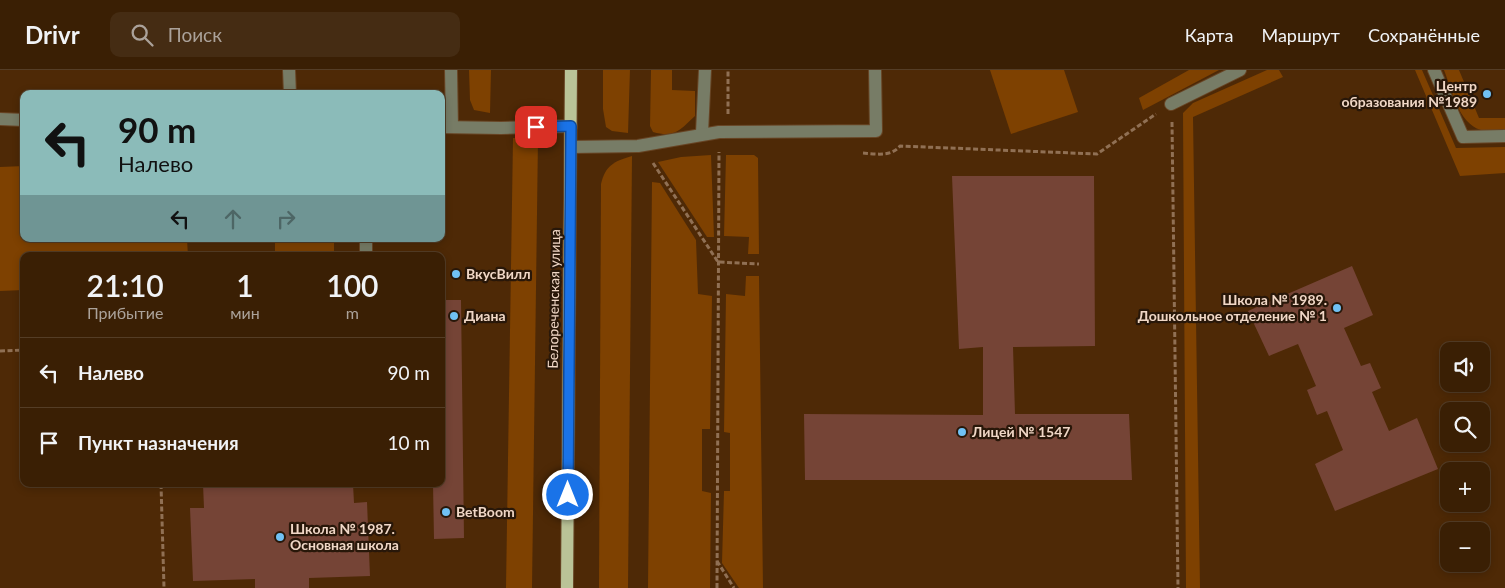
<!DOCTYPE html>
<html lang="ru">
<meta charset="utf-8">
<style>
:root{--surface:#3a1f04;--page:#452c13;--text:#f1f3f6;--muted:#aba29a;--line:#543d26}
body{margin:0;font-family:Lato,sans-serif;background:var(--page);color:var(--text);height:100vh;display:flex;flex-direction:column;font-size:19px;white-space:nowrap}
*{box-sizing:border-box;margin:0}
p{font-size:16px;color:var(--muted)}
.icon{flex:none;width:28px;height:28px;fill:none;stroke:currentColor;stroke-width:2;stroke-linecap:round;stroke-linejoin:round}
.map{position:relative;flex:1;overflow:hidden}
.panel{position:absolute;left:20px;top:182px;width:425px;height:235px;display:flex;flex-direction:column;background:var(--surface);border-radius:10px;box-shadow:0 2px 8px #0003,0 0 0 1px var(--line)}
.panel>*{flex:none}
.hud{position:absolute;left:20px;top:20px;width:425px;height:152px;border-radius:10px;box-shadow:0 2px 8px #0003,0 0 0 1px var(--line);background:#8bbbb9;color:#111;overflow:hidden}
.buttons{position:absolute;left:1440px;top:272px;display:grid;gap:10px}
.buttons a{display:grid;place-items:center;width:50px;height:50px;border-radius:10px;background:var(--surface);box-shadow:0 2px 8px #0003,0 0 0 1px var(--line);font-size:25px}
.pin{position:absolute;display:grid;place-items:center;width:42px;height:42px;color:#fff;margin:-21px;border-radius:10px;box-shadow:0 2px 8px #0006}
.me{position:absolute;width:55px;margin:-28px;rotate:0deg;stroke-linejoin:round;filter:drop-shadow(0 0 4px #0008)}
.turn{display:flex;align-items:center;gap:18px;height:105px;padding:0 15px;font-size:22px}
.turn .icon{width:65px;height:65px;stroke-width:2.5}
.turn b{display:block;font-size:35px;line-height:42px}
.lanes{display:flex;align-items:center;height:48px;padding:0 15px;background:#0003;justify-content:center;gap:25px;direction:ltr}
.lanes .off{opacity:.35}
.eta{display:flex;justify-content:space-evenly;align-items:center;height:85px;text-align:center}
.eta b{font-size:30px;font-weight:600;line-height:35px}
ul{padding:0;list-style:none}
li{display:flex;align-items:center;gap:15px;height:70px;padding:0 15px;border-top:1px solid var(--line)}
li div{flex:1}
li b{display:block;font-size:19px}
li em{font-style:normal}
header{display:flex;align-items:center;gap:30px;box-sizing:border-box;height:70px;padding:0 25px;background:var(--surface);border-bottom:1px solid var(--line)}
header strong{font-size:24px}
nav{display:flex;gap:28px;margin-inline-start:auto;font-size:18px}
.search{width:350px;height:45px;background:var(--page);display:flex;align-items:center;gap:12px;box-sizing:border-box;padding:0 18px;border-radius:10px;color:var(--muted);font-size:19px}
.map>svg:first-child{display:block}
.green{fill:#7e4101}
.building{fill:#754436}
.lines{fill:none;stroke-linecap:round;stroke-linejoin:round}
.minor-casing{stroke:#684525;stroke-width:14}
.major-casing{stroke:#684525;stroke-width:14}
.path{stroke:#907054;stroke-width:3;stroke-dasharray:5 2.5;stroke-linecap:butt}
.minor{stroke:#777c66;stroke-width:12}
.major{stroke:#bac397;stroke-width:12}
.route-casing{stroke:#114b97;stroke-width:12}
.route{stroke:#1a73e8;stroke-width:9}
.poi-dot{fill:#70c1f4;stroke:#281709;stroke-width:2}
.labels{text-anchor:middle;stroke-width:4.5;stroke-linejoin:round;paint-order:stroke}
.poi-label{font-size:14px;font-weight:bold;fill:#f0d7c6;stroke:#281709;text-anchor:start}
.street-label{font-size:14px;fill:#f0d7c6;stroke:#281709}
</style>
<header>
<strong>Drivr</strong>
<div class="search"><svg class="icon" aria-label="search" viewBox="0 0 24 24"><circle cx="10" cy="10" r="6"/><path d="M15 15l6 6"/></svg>Поиск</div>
<nav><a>Карта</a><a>Маршрут</a><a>Сохранённые</a></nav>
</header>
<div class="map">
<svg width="1505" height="518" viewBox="0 0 1505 518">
<rect width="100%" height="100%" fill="#4e2906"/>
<g class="green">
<polygon points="469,0 491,0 490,43 474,40 470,30"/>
<polygon points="603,0 630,0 628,63 612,61 606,57 603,39"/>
<path d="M651 0H672V20L695 21V46C680 60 675 68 653 62L650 56Z"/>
<polygon points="990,0 1064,0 1078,42 1011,64"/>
<polygon points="1189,0 1219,0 1143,40 1139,28"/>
<polygon points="1267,0 1279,0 1283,7 1193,47 1200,518 1186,518 1183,43 1193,33"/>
<polygon points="1415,0 1422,0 1456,78 1505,77 1505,103 1460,106"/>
<path d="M1444 0H1459L1479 48H1505V59C1497 60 1488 62 1481 60 1458 53 1452 20 1444 0Z"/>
<polygon points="513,68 538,68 532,518 506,518"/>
<polygon points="711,85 714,167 707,167 658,92 681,87"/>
<polygon points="726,85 754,85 758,88 759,184 748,184 749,167 724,166"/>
<path d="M632 86 628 518H599L601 114C605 96 614 91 632 86Z"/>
<polygon points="24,96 24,169 187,169 188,186 24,186 24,220 0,221 0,97"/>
<polygon points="652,112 660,113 696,170 698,224 712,226 710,359 702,359 702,421 711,423 710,518 648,518"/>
<rect x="275" y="169" width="59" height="17"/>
<polygon points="746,206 759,206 763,518 739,518 722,493 724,421 730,421 730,363 724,362 726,224 745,226"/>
</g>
<g class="building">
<polygon points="952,106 1094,106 1095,276 1013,277 1015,344 1129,344 1132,410 805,410 804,344 983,345 983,277 959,279"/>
<polygon points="1352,196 1373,245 1344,258 1361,296 1370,293 1381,318 1372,322 1389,361 1417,348 1438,399 1335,441 1315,394 1343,380 1327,341 1317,345 1307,320 1316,316 1298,274 1269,286 1248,241"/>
<polygon points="441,230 461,230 464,468 434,469 433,414 441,414"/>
<polygon points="203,414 353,414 354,433 367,432 370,506 309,508 309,518 255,518 255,509 193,511 190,438 204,438"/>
</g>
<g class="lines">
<defs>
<g id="minor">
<polyline points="289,0 290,24"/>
<polyline points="451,0 452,57"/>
<polyline points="1434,0 1463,67 1505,66"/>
<polyline points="1171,34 1240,0"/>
<polyline points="0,49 24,50"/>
<polyline points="441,57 501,58 571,56"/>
<polyline points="702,63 705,0"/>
<polyline points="571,77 638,76 719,62 876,61 875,0"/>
<polyline points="366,186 366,169"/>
</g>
<polyline id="major" points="567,518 571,0"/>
</defs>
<use href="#minor" class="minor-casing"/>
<use href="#major" class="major-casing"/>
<g class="path">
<polyline points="728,44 728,0"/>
<polyline points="1172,52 1178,518"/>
<path d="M863 83C876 84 891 87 900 76L1097 84 1156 44"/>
<polyline points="653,93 718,192 759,194"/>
<polyline points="0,281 24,280"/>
<polyline points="161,414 164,518"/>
<polyline points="717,491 734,518"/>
<polyline points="717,518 719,82"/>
</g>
<use href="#minor" class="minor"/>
<use href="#major" class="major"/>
</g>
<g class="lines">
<defs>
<polyline id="route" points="536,57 571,56 568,425"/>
</defs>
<use href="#route" class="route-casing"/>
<use href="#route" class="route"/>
</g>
<g class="poi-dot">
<circle cx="1487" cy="24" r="5"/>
<circle cx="456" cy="204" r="5"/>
<circle cx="1337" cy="238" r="5"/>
<circle cx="454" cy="246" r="5"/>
<circle cx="962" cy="362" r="5"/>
<circle cx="446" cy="442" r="5"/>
<circle cx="280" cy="467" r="5"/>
</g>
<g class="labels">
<g class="poi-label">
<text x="1477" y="21" text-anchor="end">Центр<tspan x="1477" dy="16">образования №1989</tspan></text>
<text x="466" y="209">ВкусВилл</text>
<text x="1327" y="235" text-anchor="end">Школа № 1989.<tspan x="1327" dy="16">Дошкольное отделение № 1</tspan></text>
<text x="464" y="251">Диана</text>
<text x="972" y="367">Лицей № 1547</text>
<text x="456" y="447">BetBoom</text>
<text x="290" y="464">Школа № 1987.<tspan x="290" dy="16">Основная школа</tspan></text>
</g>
<g class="street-label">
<text transform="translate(554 229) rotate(-89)" y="5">Белореченская улица</text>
</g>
</g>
</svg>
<div class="buttons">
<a><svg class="icon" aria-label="sound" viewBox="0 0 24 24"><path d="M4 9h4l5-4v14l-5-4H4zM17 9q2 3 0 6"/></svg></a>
<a><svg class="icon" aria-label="search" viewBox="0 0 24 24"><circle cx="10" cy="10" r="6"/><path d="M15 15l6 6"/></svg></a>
<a>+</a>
<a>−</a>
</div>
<div class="pin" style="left:536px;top:57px;background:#d93025"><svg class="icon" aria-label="arrive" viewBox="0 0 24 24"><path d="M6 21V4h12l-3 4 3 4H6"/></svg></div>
<svg class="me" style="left:568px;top:425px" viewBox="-20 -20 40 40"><circle r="17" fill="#1a73e8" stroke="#fff" stroke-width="3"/><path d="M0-11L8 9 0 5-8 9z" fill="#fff"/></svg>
<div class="hud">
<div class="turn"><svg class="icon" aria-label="left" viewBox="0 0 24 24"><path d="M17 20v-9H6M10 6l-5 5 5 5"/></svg><div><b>90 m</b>Налево</div></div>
<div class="lanes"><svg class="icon" aria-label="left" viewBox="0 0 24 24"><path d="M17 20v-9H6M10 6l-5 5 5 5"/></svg><svg class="icon off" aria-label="ahead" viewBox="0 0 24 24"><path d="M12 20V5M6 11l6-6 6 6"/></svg><svg class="icon off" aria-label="right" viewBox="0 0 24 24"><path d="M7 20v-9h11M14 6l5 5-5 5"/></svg></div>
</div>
<section class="panel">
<div class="eta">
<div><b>21:10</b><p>Прибытие</p></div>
<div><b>1</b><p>мин</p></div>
<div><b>100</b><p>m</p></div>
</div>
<ul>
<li><svg class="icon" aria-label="left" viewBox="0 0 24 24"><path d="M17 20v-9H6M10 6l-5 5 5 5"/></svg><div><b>Налево</b></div><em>90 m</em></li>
<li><svg class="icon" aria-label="arrive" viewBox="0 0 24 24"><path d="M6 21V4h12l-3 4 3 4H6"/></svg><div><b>Пункт назначения</b></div><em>10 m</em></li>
</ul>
</section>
</div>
